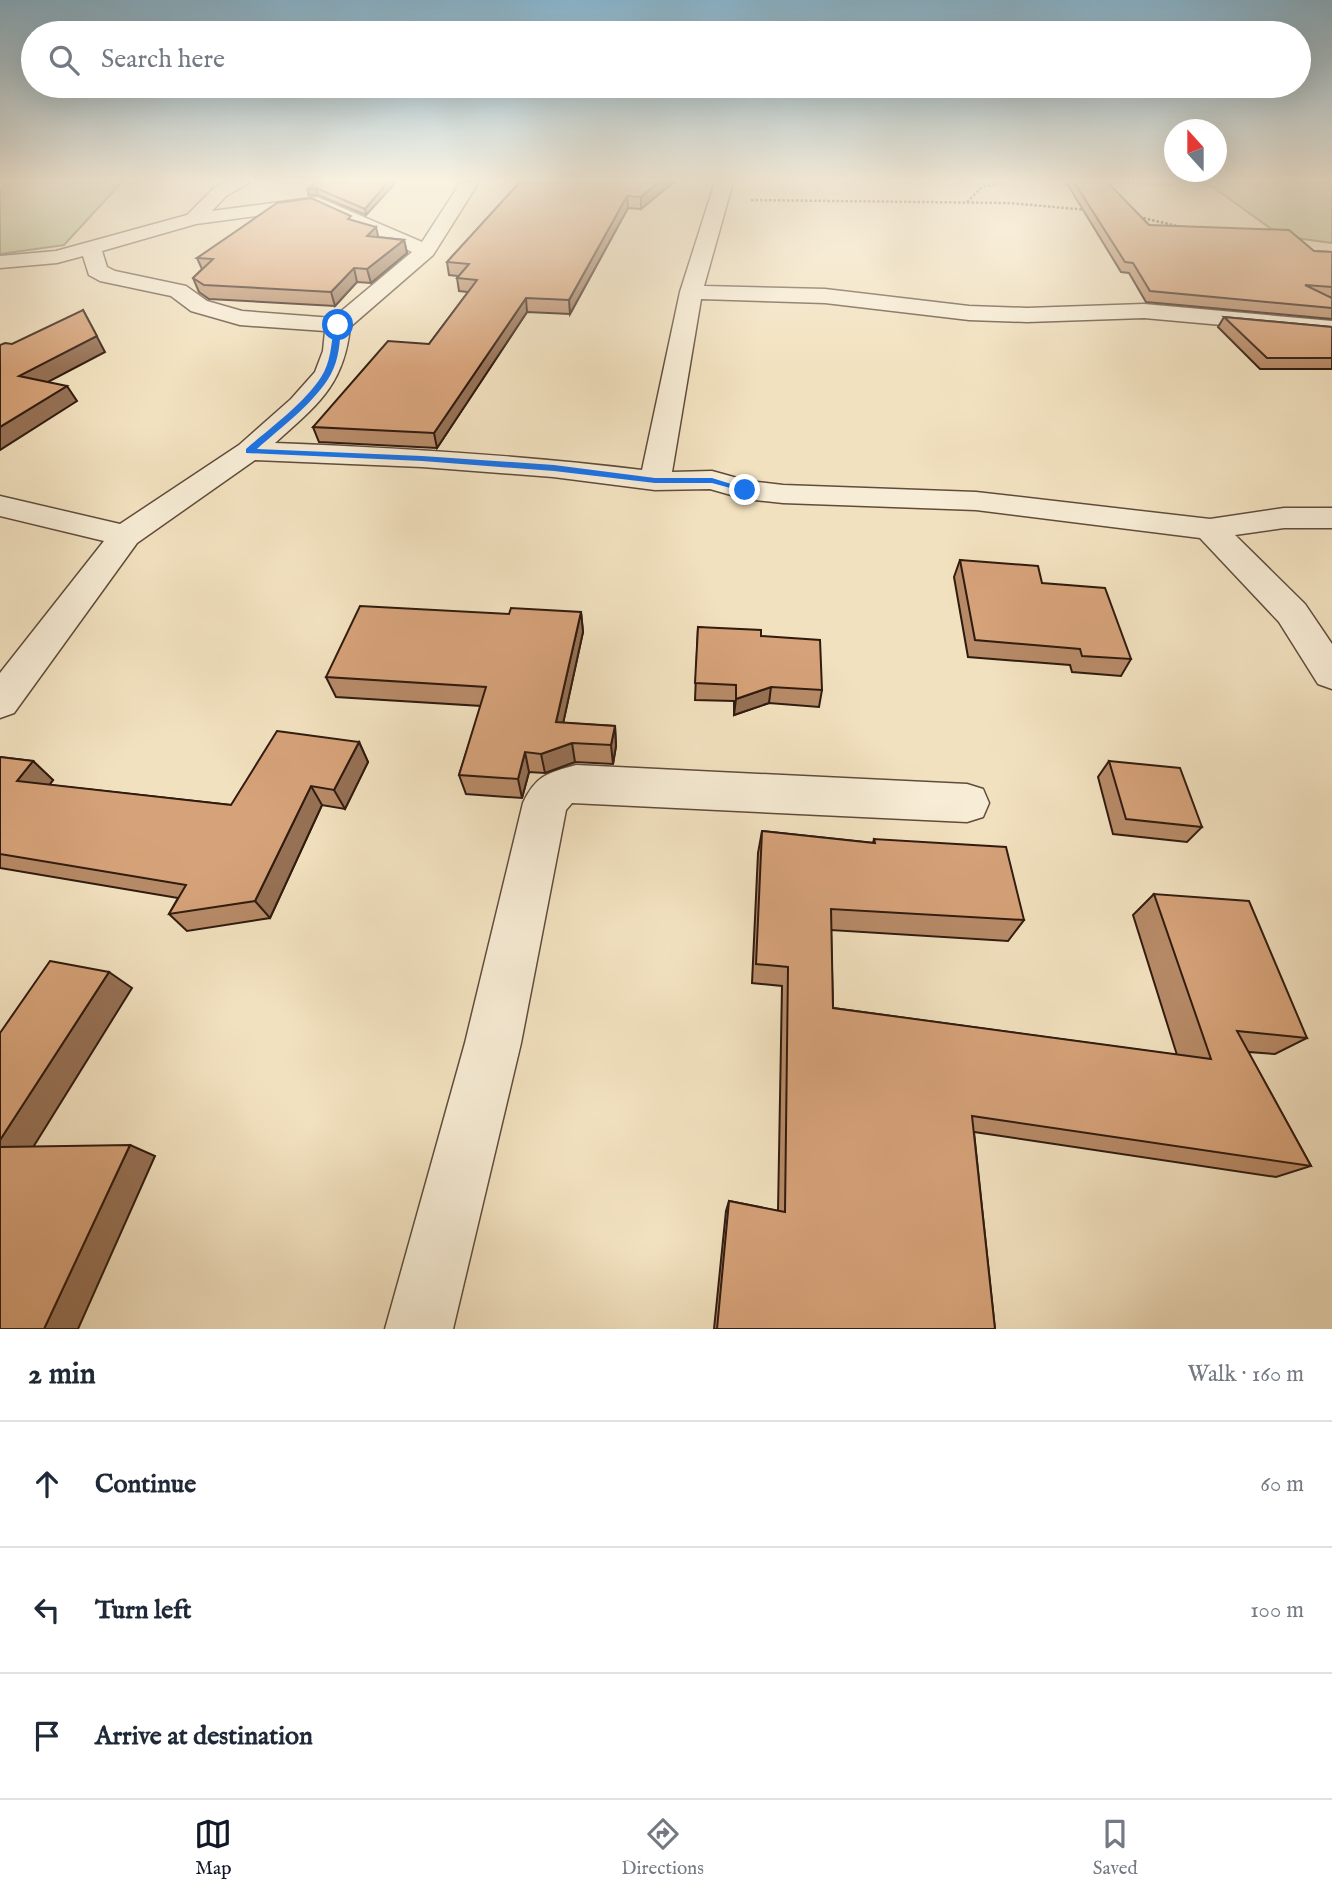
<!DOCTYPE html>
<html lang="en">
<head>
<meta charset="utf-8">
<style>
  :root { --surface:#fff; --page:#f2f2f3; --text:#1f2937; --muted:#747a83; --line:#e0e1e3; --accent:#111827 }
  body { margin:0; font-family:"IM FELL English",serif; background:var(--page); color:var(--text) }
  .compass { position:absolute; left:1164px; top:119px; width:63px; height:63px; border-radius:50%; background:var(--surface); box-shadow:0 7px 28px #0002; rotate:339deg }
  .stop { position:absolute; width:21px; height:21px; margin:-16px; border:5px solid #1a73e8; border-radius:50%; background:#fff }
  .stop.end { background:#1a73e8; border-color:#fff; box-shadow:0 2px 7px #0008 }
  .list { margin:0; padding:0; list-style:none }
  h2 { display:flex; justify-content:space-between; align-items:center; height:91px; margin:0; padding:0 28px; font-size:30px }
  h2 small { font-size:23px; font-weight:400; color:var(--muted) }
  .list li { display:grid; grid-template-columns:46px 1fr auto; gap:21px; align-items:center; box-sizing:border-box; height:126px; padding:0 28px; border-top:2px solid var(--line) }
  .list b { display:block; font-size:26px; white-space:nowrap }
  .list em { font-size:23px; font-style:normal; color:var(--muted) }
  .icon { flex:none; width:38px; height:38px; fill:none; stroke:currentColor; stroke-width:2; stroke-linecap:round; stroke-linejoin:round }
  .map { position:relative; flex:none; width:1332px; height:1329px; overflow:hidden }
  .search { position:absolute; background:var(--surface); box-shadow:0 7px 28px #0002; left:21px; right:21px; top:21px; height:77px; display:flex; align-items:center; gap:18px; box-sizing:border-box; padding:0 24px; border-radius:38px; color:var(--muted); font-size:26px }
  .sheet { height:469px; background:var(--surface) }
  nav { display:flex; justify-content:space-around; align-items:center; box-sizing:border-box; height:98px; border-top:2px solid var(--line); background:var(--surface); font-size:19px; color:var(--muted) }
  nav a { display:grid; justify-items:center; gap:4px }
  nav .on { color:var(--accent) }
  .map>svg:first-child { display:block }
  .green { fill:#b9c393; stroke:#746f52; stroke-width:2 }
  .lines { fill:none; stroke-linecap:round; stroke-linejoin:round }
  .minor-casing { stroke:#604c3c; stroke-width:3 }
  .path { stroke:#301b10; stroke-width:2.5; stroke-dasharray:2.5 2; stroke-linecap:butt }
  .minor { fill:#f7ecd5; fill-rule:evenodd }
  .wall { fill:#b88b68; stroke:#301b10; stroke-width:2 }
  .shaded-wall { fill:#967155; stroke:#301b10; stroke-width:2 }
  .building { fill:#d6a279; stroke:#301b10; stroke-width:2 }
  .route { fill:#1a73e8 }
</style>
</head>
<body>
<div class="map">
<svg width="1332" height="1329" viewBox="0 0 1332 1329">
  <rect width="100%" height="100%" fill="#f2e1bf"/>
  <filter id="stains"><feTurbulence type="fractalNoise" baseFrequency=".00286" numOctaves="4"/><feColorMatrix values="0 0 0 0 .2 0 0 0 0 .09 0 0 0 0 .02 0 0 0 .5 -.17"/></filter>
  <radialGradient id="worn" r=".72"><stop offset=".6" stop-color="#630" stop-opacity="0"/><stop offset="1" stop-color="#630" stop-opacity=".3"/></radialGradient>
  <g class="green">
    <polygon points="9,182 122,182 64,245 0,254 0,190"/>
    <polygon points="1197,182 1332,182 1332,243 1281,236 1213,187"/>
  </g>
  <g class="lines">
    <defs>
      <g id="minor">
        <path d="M227 182H250L226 196 212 211 317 197 422 242 461 182H479L433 255 350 327C344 386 316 406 275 443 398 448 520 455 642 470L680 292 715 182H733L704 286 825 289 969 306 1027 308 1144 304 1332 321V335L1144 318 1027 322 969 320 825 303 701 299 672 472 712 471 748 481 783 485 976 492 1210 519 1284 508H1332V528H1284L1235 535 1305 604 1332 644V689L1318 684 1279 622 1200 538 976 510 783 503 745 499 710 489 655 490 553 477 422 467 255 460 137 543 14 713 0 718V673L104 541 0 516V496L120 524 239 445 291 399 315 372 323 351 325 331 240 325 191 311 171 296 100 281 89 275 83 256 57 263 0 268V256L56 251 187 215 214 188ZM315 208 412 252 333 318 242 311 207 301 186 286 115 271 107 267 102 251 196 224Z"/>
        <path d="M576 765 967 784 983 789 989 803 983 817 967 822 572 803 566 810 521 1043 453 1329H385L465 1043 523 803C536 775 548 773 576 765Z"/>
      </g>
    </defs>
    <use href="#minor" class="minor-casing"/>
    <g class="path">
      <polyline points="1114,182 1173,185"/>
      <polyline points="751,200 1009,203 1088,210"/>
      <polyline points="967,202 982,187 1005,182"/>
      <polyline points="1139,217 1181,227"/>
    </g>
    <use href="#minor" class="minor"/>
  </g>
  <g class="wall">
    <polygon points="396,182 366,215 318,195 309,195 307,189"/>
    <polygon points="520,182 674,182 641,209 628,208 570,314 527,312 437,448 319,442 313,427 429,344 468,292 459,291 457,278 458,276 449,275 447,262"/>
    <polygon points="1066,182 1107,182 1149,225 1314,251 1332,252 1332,297 1329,297 1332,298 1332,319 1146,302 1129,273 1121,272"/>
    <polygon points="352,220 379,237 404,240 407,253 371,283 357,282 335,306 209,299 199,292 193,278 202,269 197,258"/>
    <polygon points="1224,317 1332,327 1332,369 1260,369 1218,327"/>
    <polygon points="960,560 1042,583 1131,659 1121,676 1072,672 1070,665 968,657 954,577"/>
    <polygon points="581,612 583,632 563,723 615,726 616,746 613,764 575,762 545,773 529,772 522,798 466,794 459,775 481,706 336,697 326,677 509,614"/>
    <polygon points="698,627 761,636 822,690 819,707 769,703 734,715 734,701 695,700"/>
    <polygon points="359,742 368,762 345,809 322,805 270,918 187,931 169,914 178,898 0,868 0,757 33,761 53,780 49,785 231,805"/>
    <polygon points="1109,761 1202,827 1187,842 1113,834 1098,777"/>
    <polygon points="762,831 873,843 874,839 1024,920 1008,941 831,930 833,1008 1177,1055 1133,915 1154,894 1307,1038 1275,1054 1248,1052 1311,1166 1276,1177 974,1132 995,1329 714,1329 726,1211 729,1201 778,1211 782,986 752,983 758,853"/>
  </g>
  <g class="shaded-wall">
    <polygon points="388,182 396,182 366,215 365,209"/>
    <polygon points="659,182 674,182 641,209 641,197"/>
    <polygon points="316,188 318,195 309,195 307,189"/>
    <polygon points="627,196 628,208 570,314 569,300"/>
    <polygon points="376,227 379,240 367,236"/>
    <polygon points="404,240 407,253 371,283 367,269"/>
    <polygon points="354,268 357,282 335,306 331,292"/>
    <polygon points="526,298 527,312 437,448 434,433"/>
    <polygon points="83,310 105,352 29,392 19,376"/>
    <polygon points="67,386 77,401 0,450 0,427"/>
    <polygon points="581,612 583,632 559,742 556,722"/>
    <polygon points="771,687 769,703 734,715 736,699"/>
    <polygon points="615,726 616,746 613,764 611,745"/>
    <polygon points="359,742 368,762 345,809 334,790"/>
    <polygon points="572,743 575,762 545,773 541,754"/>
    <polygon points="525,752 529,772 522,798 518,779"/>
    <polygon points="33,761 53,780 38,800 17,781"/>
    <polygon points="311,786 322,805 270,918 255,901"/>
    <polygon points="109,972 132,988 27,1157 0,1148 0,1140"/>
    <polygon points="130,1145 155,1156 78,1329 44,1329"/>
  </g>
  <g class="building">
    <polygon points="317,182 388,182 365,209 316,188 307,189"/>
    <polygon points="520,182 659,182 641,197 627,196 569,300 526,298 434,433 313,427 388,341 429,344 477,280 457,278 469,264 447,262"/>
    <polygon points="1074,182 1107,182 1149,225 1289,230 1314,251 1332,252 1332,287 1305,285 1332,298 1332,308 1150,291 1133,263 1125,262"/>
    <polygon points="311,198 351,216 348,219 376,227 367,236 404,240 367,269 354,268 331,292 204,285 193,278 213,259 197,258 277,203"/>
    <polygon points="83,310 97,336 19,376 67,386 0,427 0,345 5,343 12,344"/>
    <polygon points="1224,317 1332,327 1332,358 1267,358"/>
    <polygon points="960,560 1038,566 1042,583 1105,588 1131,659 1082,656 1080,649 975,640"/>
    <polygon points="360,606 509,614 511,608 581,612 556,722 615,726 611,745 572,743 541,754 525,752 518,779 459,775 486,687 326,677"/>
    <polygon points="698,627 761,630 761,636 820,640 822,690 771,687 736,699 736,685 695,683"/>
    <polygon points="277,731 359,742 334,790 311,786 255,901 169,914 186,885 0,854 0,757 33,761 17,781 231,805"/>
    <polygon points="1109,761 1180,768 1202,827 1126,819"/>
    <polygon points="762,831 875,843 874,839 1006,847 1024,920 831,909 833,1008 1211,1059 1154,894 1249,901 1307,1038 1237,1031 1311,1166 972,1116 995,1329 717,1329 729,1201 785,1212 788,967 756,964"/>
    <polygon points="50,961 109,972 0,1140 0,1033"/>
    <polygon points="130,1145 44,1329 0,1329 0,1147"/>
  </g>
  <linearGradient id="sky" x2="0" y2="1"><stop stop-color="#89b8d2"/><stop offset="0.49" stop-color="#f9f2e2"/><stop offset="1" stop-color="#f9f2e2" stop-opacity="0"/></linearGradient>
  <rect width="1332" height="368" fill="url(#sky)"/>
  <path class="route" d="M335 324 341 325C340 342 339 359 331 374 315 403 281 427 257 449L422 456 554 465 655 478H712L750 490 745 492 712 483H655L554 471 422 461 246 453V449C270 428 309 400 324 372 332 356 331 340 335 324Z"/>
  <rect width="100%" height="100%" filter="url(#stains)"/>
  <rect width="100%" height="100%" fill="url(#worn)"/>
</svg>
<svg class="compass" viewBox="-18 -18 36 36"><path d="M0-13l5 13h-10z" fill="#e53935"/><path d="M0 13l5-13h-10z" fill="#747a83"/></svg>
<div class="stop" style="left:338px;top:325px"></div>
<div class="stop end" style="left:745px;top:490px"></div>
<div class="search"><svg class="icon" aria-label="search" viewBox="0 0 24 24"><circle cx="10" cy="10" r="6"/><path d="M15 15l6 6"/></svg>Search here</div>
</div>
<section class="sheet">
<h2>2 min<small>Walk · 160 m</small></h2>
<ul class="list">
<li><svg class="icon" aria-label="ahead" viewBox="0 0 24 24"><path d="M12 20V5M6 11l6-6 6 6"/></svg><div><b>Continue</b></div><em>60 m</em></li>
<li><svg class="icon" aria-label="left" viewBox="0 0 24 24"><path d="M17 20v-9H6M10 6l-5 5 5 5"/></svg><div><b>Turn left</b></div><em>100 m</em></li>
<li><svg class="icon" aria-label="arrive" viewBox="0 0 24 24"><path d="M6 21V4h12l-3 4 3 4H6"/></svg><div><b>Arrive at destination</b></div></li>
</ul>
</section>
<nav>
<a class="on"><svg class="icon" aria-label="map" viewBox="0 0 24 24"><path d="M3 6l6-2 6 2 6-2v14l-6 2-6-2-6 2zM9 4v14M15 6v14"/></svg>Map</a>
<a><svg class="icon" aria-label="directions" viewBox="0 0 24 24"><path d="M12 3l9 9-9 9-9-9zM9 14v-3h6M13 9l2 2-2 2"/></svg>Directions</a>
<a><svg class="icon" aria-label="saved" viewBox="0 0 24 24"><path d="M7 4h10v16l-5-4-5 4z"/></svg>Saved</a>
</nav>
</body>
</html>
